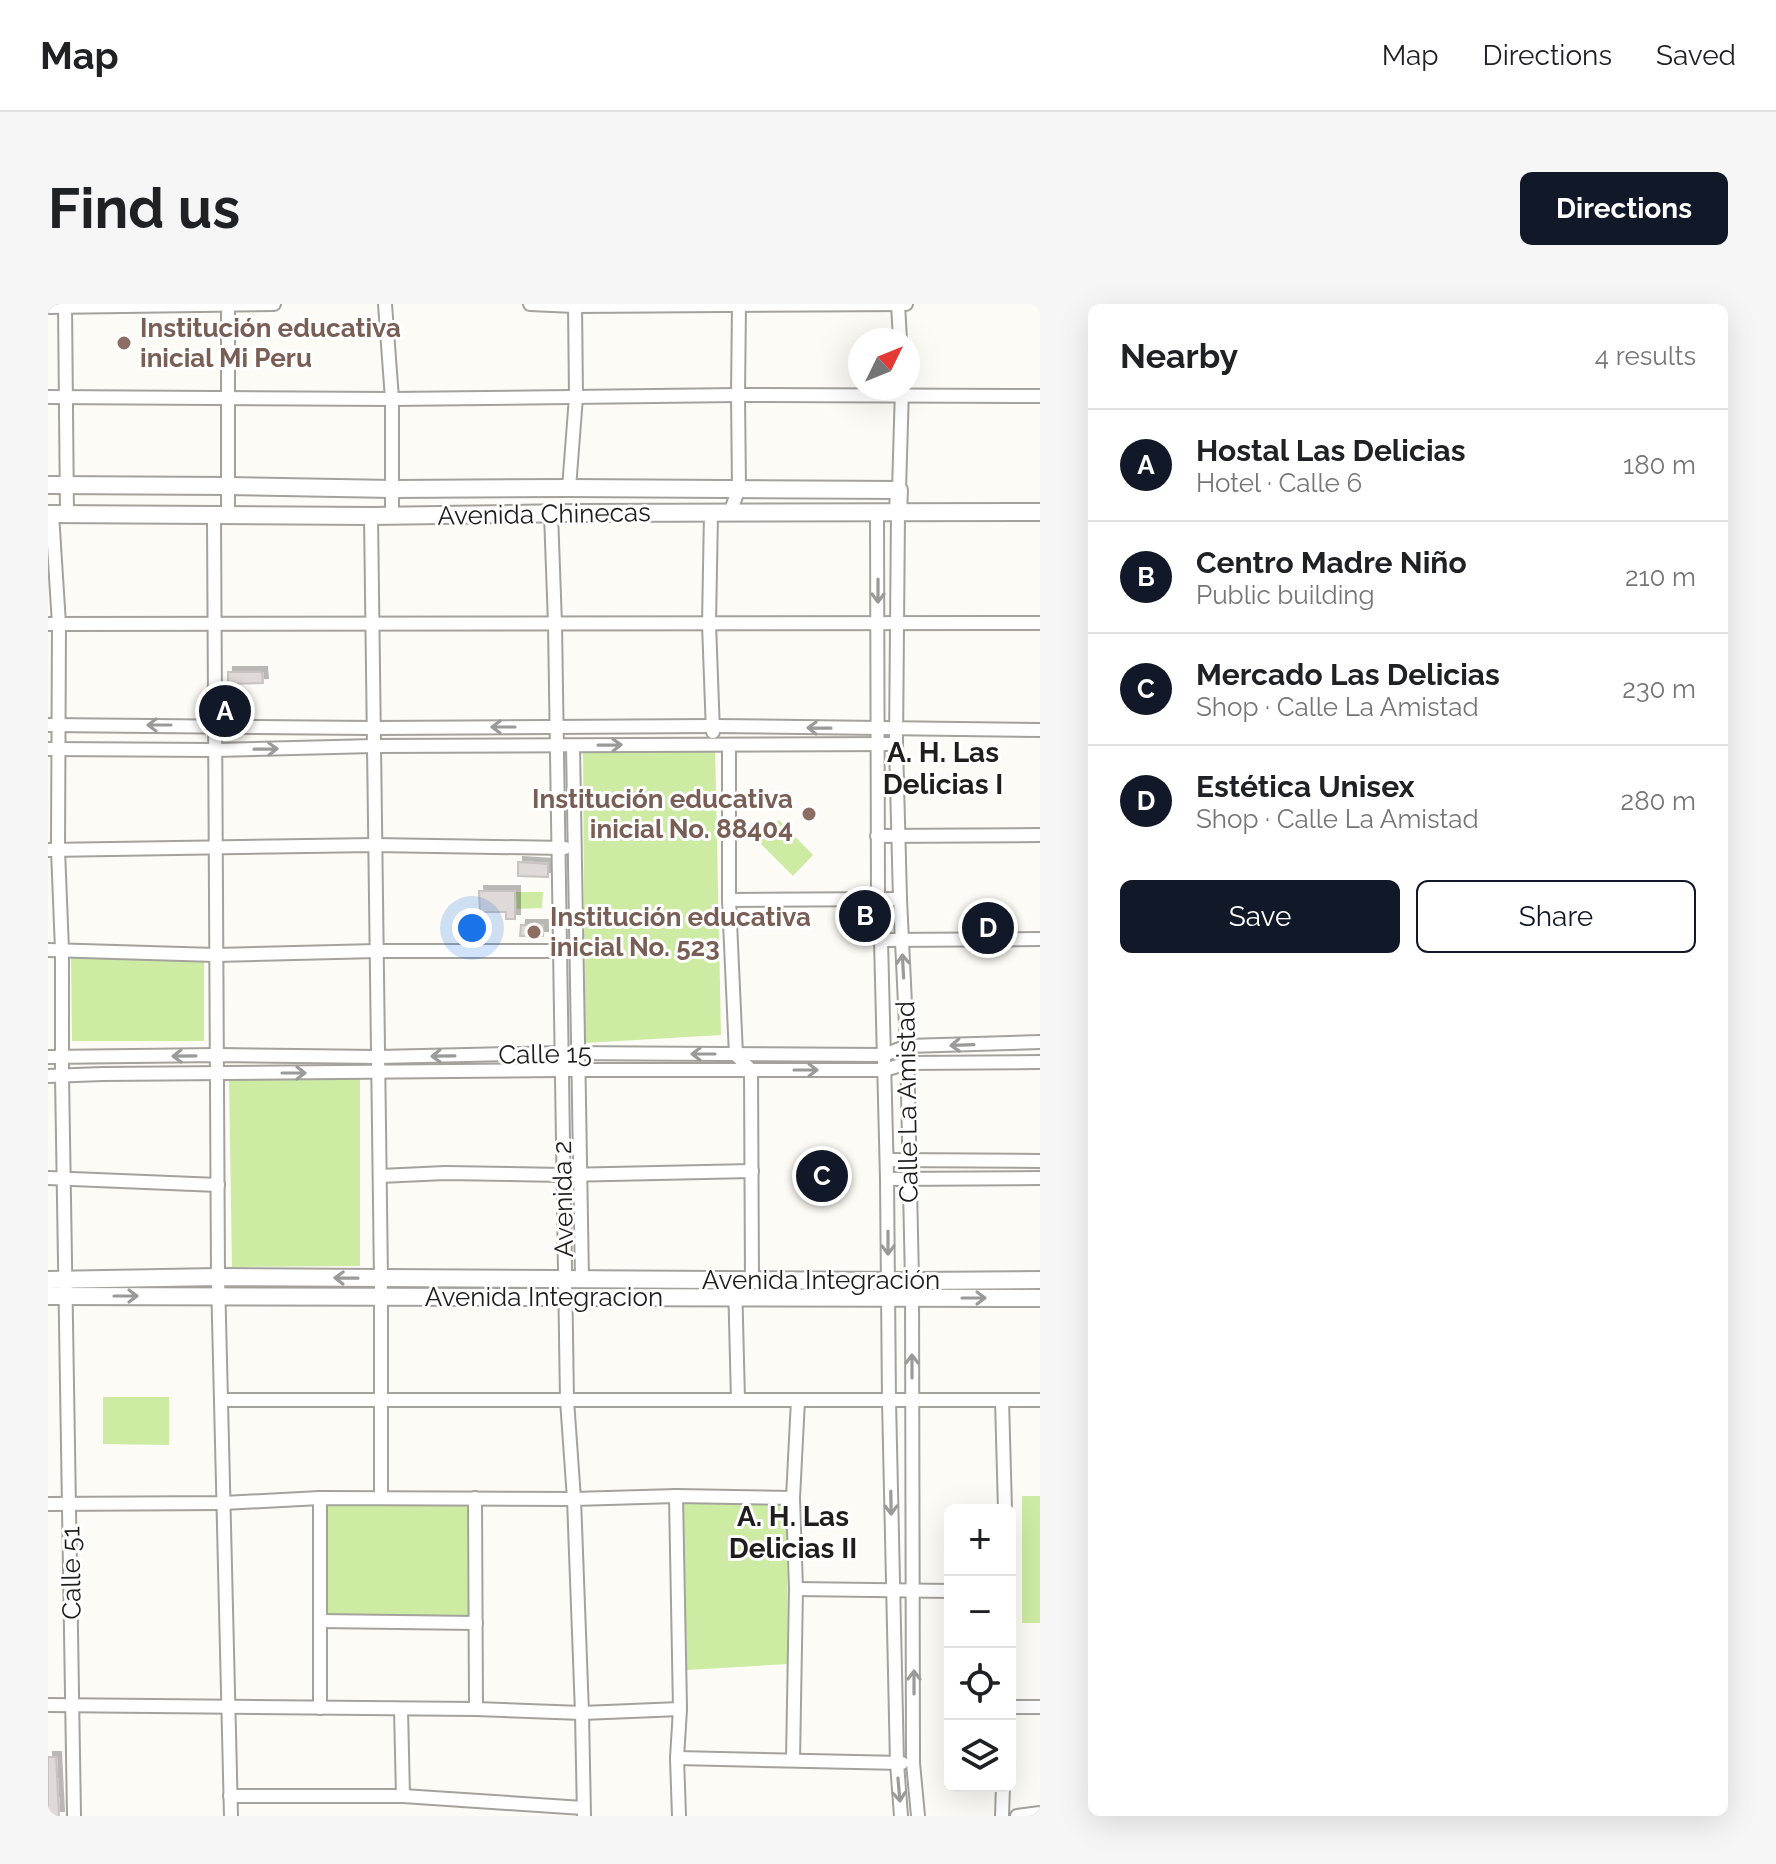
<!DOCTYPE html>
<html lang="en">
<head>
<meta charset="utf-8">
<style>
  :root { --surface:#fff; --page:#f6f6f6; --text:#202124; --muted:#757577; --line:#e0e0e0; --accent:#111827 }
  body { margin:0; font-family:Raleway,sans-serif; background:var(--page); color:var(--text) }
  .controls { position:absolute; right:24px; bottom:24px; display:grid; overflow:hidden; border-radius:12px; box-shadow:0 8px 32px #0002 }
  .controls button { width:72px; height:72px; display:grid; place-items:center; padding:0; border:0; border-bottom:2px solid var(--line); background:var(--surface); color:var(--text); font:40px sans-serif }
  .compass { position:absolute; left:800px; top:24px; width:72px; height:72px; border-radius:50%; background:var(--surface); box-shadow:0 8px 32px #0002; rotate:47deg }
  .you { position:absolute; left:424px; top:624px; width:28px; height:28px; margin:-20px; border:6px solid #fff; border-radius:50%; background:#1a73e8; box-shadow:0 0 0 12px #1a73e833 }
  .badge { display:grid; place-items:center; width:52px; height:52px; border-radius:50%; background:var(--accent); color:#fff; font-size:26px; font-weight:700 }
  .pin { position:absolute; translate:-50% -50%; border:4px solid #fff; box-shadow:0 2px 8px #0006 }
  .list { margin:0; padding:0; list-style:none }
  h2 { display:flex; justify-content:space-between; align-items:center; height:104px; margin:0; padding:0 32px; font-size:34px }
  h2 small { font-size:26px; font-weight:400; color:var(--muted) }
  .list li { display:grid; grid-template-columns:52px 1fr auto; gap:24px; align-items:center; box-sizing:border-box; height:112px; padding:0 32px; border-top:2px solid var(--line) }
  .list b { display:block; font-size:30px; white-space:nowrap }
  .list p { margin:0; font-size:26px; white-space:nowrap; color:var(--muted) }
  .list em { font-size:26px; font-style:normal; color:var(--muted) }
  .actions { display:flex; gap:16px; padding:24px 32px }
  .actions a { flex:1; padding:18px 0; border:2px solid var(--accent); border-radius:12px; text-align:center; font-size:28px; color:var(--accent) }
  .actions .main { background:var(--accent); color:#fff }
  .icon { flex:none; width:44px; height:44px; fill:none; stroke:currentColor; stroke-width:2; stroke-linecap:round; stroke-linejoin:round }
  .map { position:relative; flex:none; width:992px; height:1512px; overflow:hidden; border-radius:12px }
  header { display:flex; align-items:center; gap:48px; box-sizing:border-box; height:112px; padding:0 40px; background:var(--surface); border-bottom:2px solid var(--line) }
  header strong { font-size:38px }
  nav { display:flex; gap:44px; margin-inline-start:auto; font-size:28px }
  .intro { display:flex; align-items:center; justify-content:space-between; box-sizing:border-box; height:192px; padding:0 48px }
  h1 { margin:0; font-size:56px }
  .button { padding:20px 36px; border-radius:12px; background:var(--accent); color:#fff; font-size:28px; font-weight:700 }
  main { display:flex; gap:48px; padding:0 48px }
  aside { flex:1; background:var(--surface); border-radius:12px; box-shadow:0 8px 32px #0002 }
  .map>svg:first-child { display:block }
  .green { fill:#cdeba3 }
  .building { fill:#dfd9d7; stroke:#c8c2c0; stroke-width:2; filter:url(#shadow) }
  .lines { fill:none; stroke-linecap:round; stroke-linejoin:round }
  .minor-casing { stroke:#a4a29d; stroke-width:16 }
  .major-casing { stroke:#a4a29d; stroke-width:20 }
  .minor { stroke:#fff; stroke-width:12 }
  .major { stroke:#fff; stroke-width:16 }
  .oneway { stroke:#9a9a99 }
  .education-dot { fill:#8d6e63; stroke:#fff; stroke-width:3 }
  .labels { text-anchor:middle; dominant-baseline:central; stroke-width:6; stroke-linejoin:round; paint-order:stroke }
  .education-label { font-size:26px; font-weight:bold; fill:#785e54; stroke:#fff; text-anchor:start }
  .street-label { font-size:26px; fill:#1f1e1d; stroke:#fff }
  .neighbourhood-label { font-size:28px; font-weight:bold; fill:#1f1e1d; stroke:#fff }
</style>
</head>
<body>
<header>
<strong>Map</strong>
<nav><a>Map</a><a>Directions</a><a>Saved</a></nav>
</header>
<div class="intro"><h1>Find us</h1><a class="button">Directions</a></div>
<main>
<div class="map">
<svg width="992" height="1512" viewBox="0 0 992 1512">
  <defs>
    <filter id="shadow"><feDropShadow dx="5" dy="-5" stdDeviation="0" flood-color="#0004"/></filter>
  </defs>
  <rect width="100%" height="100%" fill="#fcfbf5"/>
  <g class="green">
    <polygon points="667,441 673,731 537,739 535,444"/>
    <polygon points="731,516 765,551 745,572 711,538"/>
    <polygon points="468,588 495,588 494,604 469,605"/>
    <polygon points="23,652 156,656 156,737 24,737"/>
    <polygon points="181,772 312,773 312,962 184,963"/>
    <polygon points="55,1093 121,1093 121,1141 55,1140"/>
    <rect x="974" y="1192" width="18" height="127"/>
    <polygon points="277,1198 423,1198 421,1311 277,1312"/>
    <polygon points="635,1198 739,1199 740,1360 639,1366"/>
  </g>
  <g class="building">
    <polygon points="180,368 214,368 215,379 180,380"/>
    <polygon points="470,558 500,560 500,573 470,572"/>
    <polygon points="431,587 467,587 467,615 458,615 458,608 432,608"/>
    <polygon points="473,621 495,621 495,632 472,632"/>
    <polygon points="0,1453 8,1453 11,1512 0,1512"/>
  </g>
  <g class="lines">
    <defs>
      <g id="minor">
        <polyline points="17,0 19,210"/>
        <polyline points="337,0 344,95 344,212"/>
        <polyline points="482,0 527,2 858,0"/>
        <polyline points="850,0 852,36"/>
        <polyline points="0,3 226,0"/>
        <polyline points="0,93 344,95 690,91 992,92"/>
        <polyline points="521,184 528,93 527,0"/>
        <polyline points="851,186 854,85"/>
        <polyline points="663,209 661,320 665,428"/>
        <polyline points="682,209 691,184 690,91 691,0"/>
        <polyline points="829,209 830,594 833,636 839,875 841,1096 849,1459 853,1512"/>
        <polyline points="850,209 848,440 852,595 859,742 864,977 865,1459 870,1512"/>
        <polyline points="4,210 11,320 10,546 14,646 14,772 26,1512"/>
        <polyline points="503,210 507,320 519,1096 526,1195 534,1409 536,1512"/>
        <polyline points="180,211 180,0"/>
        <polyline points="166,212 170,973 183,1512"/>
        <polyline points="323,212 333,975 333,1194"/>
        <polyline points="0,320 992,319"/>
        <polyline points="0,421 326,424 665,422 992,426"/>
        <polyline points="681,441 681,596 688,751 703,766 704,976"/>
        <polyline points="525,442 534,975"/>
        <polyline points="0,445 167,446 326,442 848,440"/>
        <polyline points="829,532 992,531"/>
        <polyline points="0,546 327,541 517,544"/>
        <polyline points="681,596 852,595"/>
        <polyline points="833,636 992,635"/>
        <polyline points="0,646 168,651 329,647 517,647"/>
        <polyline points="0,753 169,751 330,753 513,749 836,751 859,742 992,738"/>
        <polyline points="0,772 55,770 513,766 836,766 860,759 992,758"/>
        <polyline points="839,856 992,857"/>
        <polyline points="332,872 397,869 515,871 704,867"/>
        <polyline points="0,874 170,881"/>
        <polyline points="839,875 992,874"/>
        <polyline points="687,976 690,1096"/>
        <polyline points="173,1096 992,1096"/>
        <polyline points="954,1096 957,1206"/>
        <polyline points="628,1192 632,1405 629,1454 631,1512"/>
        <polyline points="272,1194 272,1404"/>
        <polyline points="427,1194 428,1405"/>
        <polyline points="0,1200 175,1199 272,1194 526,1195 628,1192 745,1194"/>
        <polyline points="748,1285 902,1287"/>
        <polyline points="272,1317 428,1319"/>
        <polyline points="0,1401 428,1405 534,1409 632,1405"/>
        <polyline points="962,1403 992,1403"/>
        <polyline points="353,1405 355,1492"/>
        <polyline points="629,1454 854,1459"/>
        <polyline points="745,1456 748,1285 745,1194 750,1096"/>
        <polyline points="182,1492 355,1492 535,1504"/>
        <polyline points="954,1512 955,1482"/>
        <polyline points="969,1512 992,1509"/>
      </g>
      <g id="major">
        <polyline points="0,181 180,182 345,185 521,184 851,186 850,209"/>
        <polyline points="0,210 323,212 525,209 992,208"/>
        <polyline points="0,976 170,973 864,977 992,976"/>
        <polyline points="0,992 992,994"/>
      </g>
    </defs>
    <use href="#minor" class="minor-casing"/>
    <use href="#major" class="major-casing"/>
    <use href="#minor" class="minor"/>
    <use href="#major" class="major"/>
  </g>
  <defs><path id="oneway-shaft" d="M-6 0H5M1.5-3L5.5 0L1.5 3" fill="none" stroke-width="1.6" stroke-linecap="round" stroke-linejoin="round" transform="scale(2)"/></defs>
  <g class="oneway">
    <use href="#oneway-shaft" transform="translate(830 287) rotate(90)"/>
    <use href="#oneway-shaft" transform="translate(111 421) rotate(-180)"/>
    <use href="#oneway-shaft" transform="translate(455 423) rotate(180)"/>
    <use href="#oneway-shaft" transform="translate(771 424) rotate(-179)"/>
    <use href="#oneway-shaft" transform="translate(562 441) rotate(-1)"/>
    <use href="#oneway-shaft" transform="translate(218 445) rotate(-1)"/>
    <use href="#oneway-shaft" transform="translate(855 662) rotate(-93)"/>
    <use href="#oneway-shaft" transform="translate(914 741) rotate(178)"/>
    <use href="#oneway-shaft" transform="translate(655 750) rotate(-180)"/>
    <use href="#oneway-shaft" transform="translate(136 752) rotate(179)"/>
    <use href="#oneway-shaft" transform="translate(395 752) rotate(179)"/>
    <use href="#oneway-shaft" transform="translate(758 766)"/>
    <use href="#oneway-shaft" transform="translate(246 769)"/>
    <use href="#oneway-shaft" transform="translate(840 939) rotate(90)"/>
    <use href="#oneway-shaft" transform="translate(298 974) rotate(-179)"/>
    <use href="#oneway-shaft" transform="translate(78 992)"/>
    <use href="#oneway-shaft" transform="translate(926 994)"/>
    <use href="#oneway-shaft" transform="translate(864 1062) rotate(-90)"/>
    <use href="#oneway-shaft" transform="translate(843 1199) rotate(89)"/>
    <use href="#oneway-shaft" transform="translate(866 1378) rotate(-90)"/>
    <use href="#oneway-shaft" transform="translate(851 1486) rotate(85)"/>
  </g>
  <g class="education-dot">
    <circle cx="76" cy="39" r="8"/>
    <circle cx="761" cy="510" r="8"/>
    <circle cx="486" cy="628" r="8"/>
  </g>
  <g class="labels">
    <g class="education-label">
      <text x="92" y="24">Institución educativa<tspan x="92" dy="30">inicial Mi Peru</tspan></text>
      <text x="745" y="495" text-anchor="end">Institución educativa<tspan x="745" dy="30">inicial No. 88404</tspan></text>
      <text x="502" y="613">Institución educativa<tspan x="502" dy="30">inicial No. 523</tspan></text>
    </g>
    <g class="street-label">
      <text transform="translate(496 210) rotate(-1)">Avenida Chinecas</text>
      <text transform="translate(497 750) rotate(-1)">Calle 15</text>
      <text transform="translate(859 798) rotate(-91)">Calle La Amistad</text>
      <text transform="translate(515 895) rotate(-91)">Avenida 2</text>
      <text x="773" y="976">Avenida Integración</text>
      <text x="496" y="993">Avenida Integracion</text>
      <text transform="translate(23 1269) rotate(-91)">Calle 51</text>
    </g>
    <g class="neighbourhood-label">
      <text x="895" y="448">A. H. Las<tspan x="895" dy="32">Delicias I</tspan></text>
      <text x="745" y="1212">A. H. Las<tspan x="745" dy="32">Delicias II</tspan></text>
    </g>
  </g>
</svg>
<div class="controls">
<button>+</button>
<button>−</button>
<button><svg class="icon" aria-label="locate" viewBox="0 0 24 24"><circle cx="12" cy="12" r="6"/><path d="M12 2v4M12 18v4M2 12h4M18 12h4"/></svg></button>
<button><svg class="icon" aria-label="layers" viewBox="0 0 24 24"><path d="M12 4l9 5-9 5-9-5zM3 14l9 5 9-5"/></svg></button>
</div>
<svg class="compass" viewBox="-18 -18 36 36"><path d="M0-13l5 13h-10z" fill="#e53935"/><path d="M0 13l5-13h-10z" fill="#757577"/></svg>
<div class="you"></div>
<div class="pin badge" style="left:177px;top:407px">A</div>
<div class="pin badge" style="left:817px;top:612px">B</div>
<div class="pin badge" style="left:774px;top:872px">C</div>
<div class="pin badge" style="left:940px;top:624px">D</div>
</div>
<aside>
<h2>Nearby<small>4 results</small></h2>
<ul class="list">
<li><span class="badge">A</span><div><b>Hostal Las Delicias</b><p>Hotel · Calle 6</p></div><em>180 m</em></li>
<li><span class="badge">B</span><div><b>Centro Madre Niño</b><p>Public building</p></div><em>210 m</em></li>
<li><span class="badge">C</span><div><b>Mercado Las Delicias</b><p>Shop · Calle La Amistad</p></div><em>230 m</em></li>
<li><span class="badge">D</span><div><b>Estética Unisex</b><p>Shop · Calle La Amistad</p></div><em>280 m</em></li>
</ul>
<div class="actions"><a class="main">Save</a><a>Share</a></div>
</aside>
</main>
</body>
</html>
